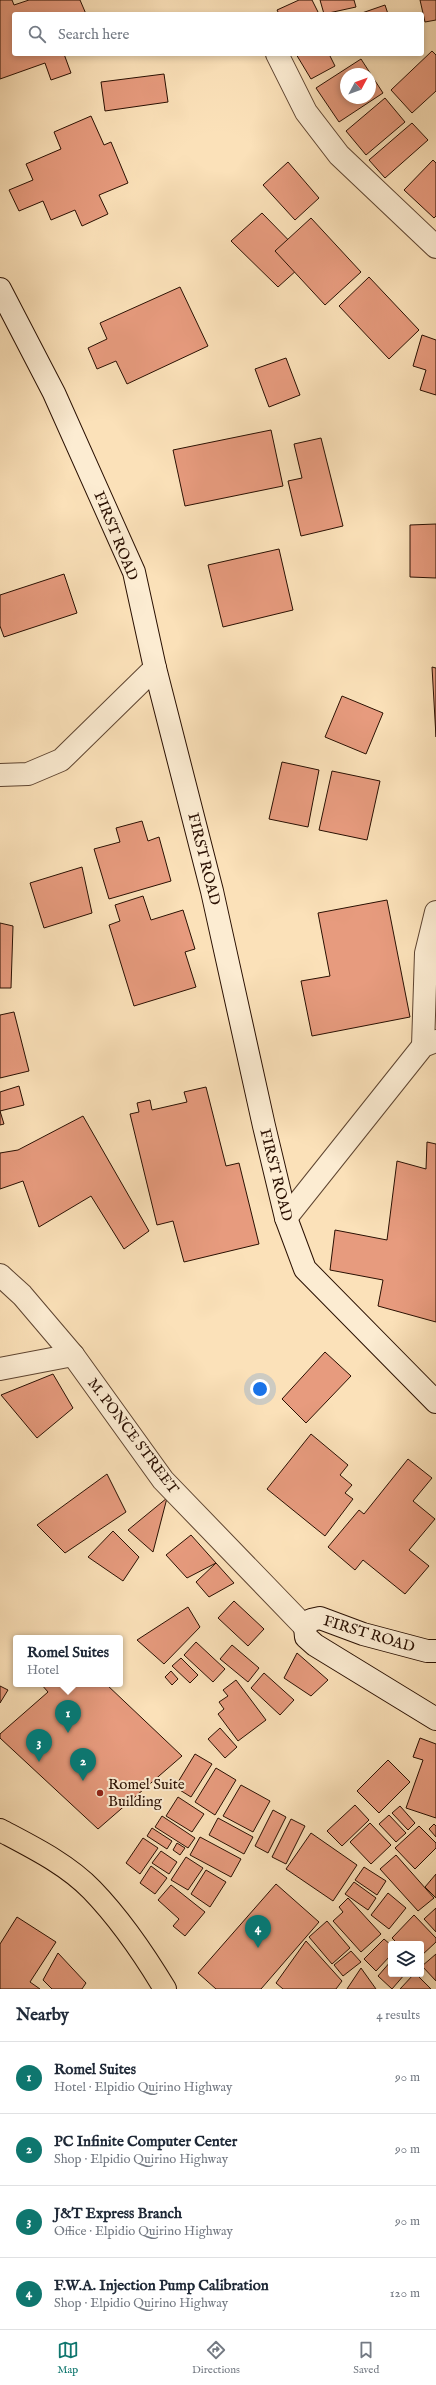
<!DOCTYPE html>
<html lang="en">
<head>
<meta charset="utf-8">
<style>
  :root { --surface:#fff; --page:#f6f6f7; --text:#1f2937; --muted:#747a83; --line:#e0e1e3; --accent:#0f766e }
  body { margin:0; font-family:"IM FELL English",serif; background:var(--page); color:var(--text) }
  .controls { position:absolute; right:12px; bottom:12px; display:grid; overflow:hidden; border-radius:4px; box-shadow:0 2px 6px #0003 }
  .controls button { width:36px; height:36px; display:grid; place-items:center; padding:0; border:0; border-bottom:1px solid var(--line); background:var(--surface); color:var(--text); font:20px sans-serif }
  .compass { position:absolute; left:340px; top:68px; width:36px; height:36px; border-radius:50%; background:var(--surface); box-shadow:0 2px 6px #0003; rotate:49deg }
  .you { position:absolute; left:260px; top:1389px; width:14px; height:14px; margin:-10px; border:3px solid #fff; border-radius:50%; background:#1a73e8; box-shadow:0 0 0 6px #1a73e833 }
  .badge { display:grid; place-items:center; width:26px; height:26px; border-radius:50%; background:var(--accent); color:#fff; font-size:13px; font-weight:700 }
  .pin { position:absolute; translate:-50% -33px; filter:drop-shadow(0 1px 2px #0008) }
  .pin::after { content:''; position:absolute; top:21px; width:14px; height:12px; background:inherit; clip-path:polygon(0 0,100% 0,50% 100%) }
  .popup { position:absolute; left:13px; top:1635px; width:110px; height:52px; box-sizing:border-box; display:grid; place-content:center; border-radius:4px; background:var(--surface); filter:drop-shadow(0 1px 3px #0005); font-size:13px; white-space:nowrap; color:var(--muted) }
  .popup b { font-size:15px; color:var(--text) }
  .popup::after { content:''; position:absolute; left:50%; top:100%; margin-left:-8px; border:8px solid transparent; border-top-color:var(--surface) }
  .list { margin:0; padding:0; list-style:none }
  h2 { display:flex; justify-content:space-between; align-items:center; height:52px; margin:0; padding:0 16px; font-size:17px }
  h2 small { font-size:13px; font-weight:400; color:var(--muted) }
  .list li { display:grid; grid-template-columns:26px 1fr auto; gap:12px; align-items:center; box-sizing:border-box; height:72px; padding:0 16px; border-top:1px solid var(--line) }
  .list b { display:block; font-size:15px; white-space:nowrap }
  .list p { margin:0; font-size:13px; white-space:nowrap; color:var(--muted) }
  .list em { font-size:13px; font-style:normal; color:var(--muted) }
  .icon { flex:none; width:22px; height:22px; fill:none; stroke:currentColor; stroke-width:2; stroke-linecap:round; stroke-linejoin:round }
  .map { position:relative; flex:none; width:436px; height:1989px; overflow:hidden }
  .search { position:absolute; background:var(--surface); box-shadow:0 2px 6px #0003; left:12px; right:12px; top:12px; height:44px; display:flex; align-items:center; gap:10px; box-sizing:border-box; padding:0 14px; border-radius:4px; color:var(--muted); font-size:15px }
  .sheet { height:340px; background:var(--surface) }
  nav { display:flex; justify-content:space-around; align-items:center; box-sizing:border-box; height:56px; border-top:1px solid var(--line); background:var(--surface); font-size:11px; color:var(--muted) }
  nav a { display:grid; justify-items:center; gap:2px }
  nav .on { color:var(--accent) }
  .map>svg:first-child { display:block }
  .building { fill:#e79b7e; stroke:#2a1002; fill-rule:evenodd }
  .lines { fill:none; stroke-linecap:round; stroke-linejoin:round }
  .street-casing { stroke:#5e4430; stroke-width:24 }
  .secondary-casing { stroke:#2a1002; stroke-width:24 }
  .highway-casing { stroke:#2a1002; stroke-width:24 }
  .street { stroke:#fcecd2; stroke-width:22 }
  .secondary { stroke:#fcecd2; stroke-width:22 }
  .highway { stroke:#fbe1b9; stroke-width:22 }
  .poi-dot { fill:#8f2418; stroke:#fcecd2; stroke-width:1.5 }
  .labels { text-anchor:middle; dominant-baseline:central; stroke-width:4; stroke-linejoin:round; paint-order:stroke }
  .street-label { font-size:15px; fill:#2a1002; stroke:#fcecd2 }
  .poi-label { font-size:15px; fill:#2a1002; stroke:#fcecd2; text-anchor:start }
</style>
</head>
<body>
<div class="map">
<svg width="436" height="1989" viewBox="0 0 436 1989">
  <rect width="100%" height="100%" fill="#fbe1b9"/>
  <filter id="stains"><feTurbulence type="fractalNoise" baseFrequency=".005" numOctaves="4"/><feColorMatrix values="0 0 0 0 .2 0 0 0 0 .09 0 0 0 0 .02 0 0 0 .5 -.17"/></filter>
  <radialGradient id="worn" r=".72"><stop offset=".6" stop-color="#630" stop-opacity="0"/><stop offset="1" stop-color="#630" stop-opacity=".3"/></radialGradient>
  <g class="building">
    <polygon points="0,0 12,0 14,5 29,0 80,0 86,14 14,14 14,54 64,54 71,73 51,80 45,63 0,79"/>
    <polygon points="299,0 312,0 319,14 279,14 277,10"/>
    <polygon points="320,0 354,0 356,7 324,14"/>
    <polygon points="420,0 436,0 436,20 425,22"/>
    <polygon points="385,5 388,14 359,14"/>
    <polygon points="432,51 436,55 436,91 412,113 391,90"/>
    <polygon points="296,54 329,54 335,66 311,79"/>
    <path d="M361 59 383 93 339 122 316 88ZM346 74H370V98H346Z"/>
    <polygon points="164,74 168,102 105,111 101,82"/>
    <polygon points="385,98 405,122 366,155 346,131"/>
    <polygon points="91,116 104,145 111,142 128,183 99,195 108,214 82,226 75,210 51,220 43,201 19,211 9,190 33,180 26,164 61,149 54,132"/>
    <polygon points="412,123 428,140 385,178 369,160"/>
    <polygon points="433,160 436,163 436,216 434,218 404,190"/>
    <polygon points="288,162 319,198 295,220 263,185"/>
    <polygon points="262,213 308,260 278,287 231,241"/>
    <polygon points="311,218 361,272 325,305 275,251"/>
    <polygon points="369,277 419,330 389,359 339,306"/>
    <polygon points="180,287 208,346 127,384 116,361 97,369 88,348 107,339 100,323"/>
    <polygon points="422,335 436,340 436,395 420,390 426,370 413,366"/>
    <polygon points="286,358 300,395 269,407 255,369"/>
    <polygon points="271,430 283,486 185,506 173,450"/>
    <polygon points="321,438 343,526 301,536 288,481 302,478 294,444"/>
    <polygon points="436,524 436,578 410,577 410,525"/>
    <polygon points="279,549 293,610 223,627 208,565"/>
    <polygon points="64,574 77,613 4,637 0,626 0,595"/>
    <polygon points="432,667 436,668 436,737"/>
    <polygon points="342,696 383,713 366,754 325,737"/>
    <polygon points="282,762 319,770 308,827 269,819"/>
    <polygon points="332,771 380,781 367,840 319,830"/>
    <polygon points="142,821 148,841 159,837 171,881 109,899 94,849 120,842 116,828"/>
    <polygon points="82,867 92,913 44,928 30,883"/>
    <polygon points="143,896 151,920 183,910 195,949 185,952 196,987 134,1006 109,925 120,921 115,905"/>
    <polygon points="387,900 410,1017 312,1036 301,981 330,976 318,913"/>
    <polygon points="0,923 13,926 11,988 0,988"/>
    <polygon points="14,1012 29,1071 0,1078 0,1015"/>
    <polygon points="19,1086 24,1105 0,1111 4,1124 0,1125 0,1092"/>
    <polygon points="206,1087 226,1166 239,1163 259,1244 184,1262 173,1221 157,1225 130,1114 139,1112 137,1103 150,1100 152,1110 187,1102 184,1092"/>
    <polygon points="83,1116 149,1231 124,1249 91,1196 39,1227 23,1181 0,1189 0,1153 18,1150"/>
    <polygon points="427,1142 436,1144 436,1322 378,1306 383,1280 330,1270 335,1230 387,1240 397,1161 426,1169"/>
    <polygon points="325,1352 351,1376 306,1423 282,1399"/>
    <polygon points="53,1374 73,1408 37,1438 1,1395"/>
    <polygon points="311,1434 348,1465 340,1475 352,1485 345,1493 353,1499 325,1536 267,1489"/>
    <polygon points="408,1459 432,1478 413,1501 435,1519 409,1550 429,1566 405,1594 363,1560 355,1570 328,1547 359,1510 364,1514"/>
    <polygon points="107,1474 126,1512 65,1553 37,1525"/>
    <polygon points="167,1498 153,1552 128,1530"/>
    <polygon points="113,1531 139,1557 123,1581 88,1557"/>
    <polygon points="191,1535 216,1563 187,1578 166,1555"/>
    <polygon points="216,1563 234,1583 209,1597 196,1582"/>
    <polygon points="234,1601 264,1629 248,1646 218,1618"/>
    <polygon points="188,1607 200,1627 164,1664 137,1640"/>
    <polygon points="196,1642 225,1669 213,1682 184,1655"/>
    <polygon points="232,1645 259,1668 248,1682 220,1659"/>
    <polygon points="297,1653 328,1680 311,1696 284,1678"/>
    <polygon points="181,1658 198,1675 190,1683 172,1666"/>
    <polygon points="171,1671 178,1679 172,1685 165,1677"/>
    <polygon points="264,1673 294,1700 280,1715 251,1688"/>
    <polygon points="236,1680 266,1720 238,1741 218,1714 224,1709 219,1702 228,1696 223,1690"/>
    <polygon points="41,1684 106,1684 182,1756 98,1829 0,1738 0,1734 48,1692"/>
    <polygon points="0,1686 8,1690 0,1703"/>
    <polygon points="220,1728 237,1747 225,1758 208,1739"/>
    <polygon points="420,1738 436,1744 436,1818 406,1808 423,1760 413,1757"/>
    <polygon points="195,1754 212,1764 191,1797 175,1787"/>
    <polygon points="388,1760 410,1782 379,1813 357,1791"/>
    <polygon points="216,1768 236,1780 215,1815 195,1802"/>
    <polygon points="241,1785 270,1801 253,1832 223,1816"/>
    <polygon points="178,1797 204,1814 192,1832 166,1816"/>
    <polygon points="355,1805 369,1820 342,1846 327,1831"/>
    <polygon points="400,1806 415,1823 408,1830 392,1813"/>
    <polygon points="273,1810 286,1817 268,1853 255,1846"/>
    <polygon points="389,1815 406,1833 396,1842 379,1824"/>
    <polygon points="162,1816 195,1838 188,1848 155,1827"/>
    <polygon points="218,1818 253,1837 244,1854 209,1835"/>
    <polygon points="291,1819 305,1826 286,1864 272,1857"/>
    <polygon points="370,1823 391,1845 371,1864 350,1842"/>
    <polygon points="434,1824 436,1826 436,1837 429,1829"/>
    <polygon points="419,1826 436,1843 436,1848 415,1869 395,1848"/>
    <polygon points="152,1828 172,1841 167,1849 147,1836"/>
    <polygon points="311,1833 357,1865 333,1901 286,1869"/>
    <polygon points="200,1837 241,1859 231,1877 190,1855"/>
    <polygon points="143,1838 158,1848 140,1874 126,1863"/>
    <polygon points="177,1843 185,1848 180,1855 173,1850"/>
    <polygon points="161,1851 177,1862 169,1874 152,1863"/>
    <polygon points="396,1855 434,1898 418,1911 380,1869"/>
    <polygon points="186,1857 203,1868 188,1890 171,1880"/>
    <polygon points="151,1866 167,1878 155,1894 140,1883"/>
    <polygon points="364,1867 386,1881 377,1895 355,1880"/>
    <polygon points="206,1870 226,1882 210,1907 191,1894"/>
    <polygon points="436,1874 436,1898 425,1887"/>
    <polygon points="354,1882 376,1898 368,1910 345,1894"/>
    <polygon points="276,1884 319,1922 261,1989 216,1989 198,1973"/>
    <polygon points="171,1885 205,1912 185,1936 173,1926 179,1919 158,1900"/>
    <polygon points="388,1893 406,1908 389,1929 371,1915"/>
    <polygon points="348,1898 381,1934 361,1952 333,1921 343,1912 339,1907"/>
    <polygon points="436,1908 436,1932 424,1919"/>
    <polygon points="414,1915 436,1938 436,1942 421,1956 421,1944 398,1944 392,1938"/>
    <polygon points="17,1917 56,1942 30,1982 40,1989 0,1989 0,1944"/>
    <polygon points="327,1921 350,1948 332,1964 309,1937"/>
    <polygon points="384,1939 391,1945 391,1955 376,1971 364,1959"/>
    <polygon points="306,1941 342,1981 336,1989 283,1989 276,1983"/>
    <polygon points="351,1951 361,1962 343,1976 334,1965"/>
    <polygon points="58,1953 86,1983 82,1989 52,1989 43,1980"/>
    <polygon points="436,1954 436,1981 422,1966"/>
    <polygon points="391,1961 391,1974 405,1974 392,1989 378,1976"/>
    <polygon points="361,1968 376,1989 347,1989"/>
    <polygon points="414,1974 416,1974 431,1989 400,1989"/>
  </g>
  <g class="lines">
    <defs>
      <g id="street">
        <polyline points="277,54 306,112 339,155 436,247"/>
        <polyline points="0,775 28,774 61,760 155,668"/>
        <polyline points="423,1046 426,953 436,912"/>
        <polyline points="286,1218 423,1046 436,1041"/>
        <polyline points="0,1275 22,1295 73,1355 163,1480 305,1627"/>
        <polyline points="0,1369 73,1355"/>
      </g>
      <g id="secondary">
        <polyline points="0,289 54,393 134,572 155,668 212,891 264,1126 286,1218 305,1269 436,1402"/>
        <polyline points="436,1651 427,1651 363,1634 320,1618 311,1620 305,1627 306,1637 315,1645 436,1719"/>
      </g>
      <path id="highway" d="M0 1830C32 1847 67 1864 92 1890 121 1920 144 1954 165 1989"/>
    </defs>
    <use href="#street" class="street-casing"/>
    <use href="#secondary" class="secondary-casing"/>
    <use href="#highway" class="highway-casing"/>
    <use href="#street" class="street"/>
    <use href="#secondary" class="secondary"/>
    <use href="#highway" class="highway"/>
  </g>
  <circle class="poi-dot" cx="100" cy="1793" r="4"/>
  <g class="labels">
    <g class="street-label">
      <text transform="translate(116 536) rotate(68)">FIRST ROAD</text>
      <text transform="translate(204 859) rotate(76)">FIRST ROAD</text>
      <text transform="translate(276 1175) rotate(76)">FIRST ROAD</text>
      <text transform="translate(133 1436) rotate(53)">M. PONCE STREET</text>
      <text transform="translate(369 1634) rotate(17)">FIRST ROAD</text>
    </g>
    <g class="poi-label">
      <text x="108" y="1784">Romel Suite<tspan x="108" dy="17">Building</tspan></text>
    </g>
  </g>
  <rect width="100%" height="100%" filter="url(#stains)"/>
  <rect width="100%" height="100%" fill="url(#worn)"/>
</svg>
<div class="controls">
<button><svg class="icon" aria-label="layers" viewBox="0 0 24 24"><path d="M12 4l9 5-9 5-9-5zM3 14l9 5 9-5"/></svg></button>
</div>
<svg class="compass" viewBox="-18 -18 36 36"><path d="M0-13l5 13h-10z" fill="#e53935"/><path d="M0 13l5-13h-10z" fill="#747a83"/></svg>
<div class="you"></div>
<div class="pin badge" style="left:68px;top:1733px">1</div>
<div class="popup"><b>Romel Suites</b>Hotel</div>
<div class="pin badge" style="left:83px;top:1781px">2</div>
<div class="pin badge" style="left:39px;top:1762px">3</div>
<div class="pin badge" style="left:258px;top:1948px">4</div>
<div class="search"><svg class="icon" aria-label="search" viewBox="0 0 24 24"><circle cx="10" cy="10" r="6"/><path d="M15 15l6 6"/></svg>Search here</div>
</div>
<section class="sheet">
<h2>Nearby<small>4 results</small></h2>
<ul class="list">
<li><span class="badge">1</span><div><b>Romel Suites</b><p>Hotel · Elpidio Quirino Highway</p></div><em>90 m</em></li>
<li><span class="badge">2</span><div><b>PC Infinite Computer Center</b><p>Shop · Elpidio Quirino Highway</p></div><em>90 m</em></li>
<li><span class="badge">3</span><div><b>J&amp;T Express Branch</b><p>Office · Elpidio Quirino Highway</p></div><em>90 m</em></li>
<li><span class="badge">4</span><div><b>F.W.A. Injection Pump Calibration</b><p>Shop · Elpidio Quirino Highway</p></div><em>120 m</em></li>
</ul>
</section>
<nav>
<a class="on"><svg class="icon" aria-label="map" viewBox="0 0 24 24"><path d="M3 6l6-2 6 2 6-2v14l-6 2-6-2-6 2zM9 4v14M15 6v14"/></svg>Map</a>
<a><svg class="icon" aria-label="directions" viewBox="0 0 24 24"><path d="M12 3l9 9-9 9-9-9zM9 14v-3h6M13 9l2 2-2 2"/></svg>Directions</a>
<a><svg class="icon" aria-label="saved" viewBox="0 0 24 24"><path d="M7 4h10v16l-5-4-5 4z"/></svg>Saved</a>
</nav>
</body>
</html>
